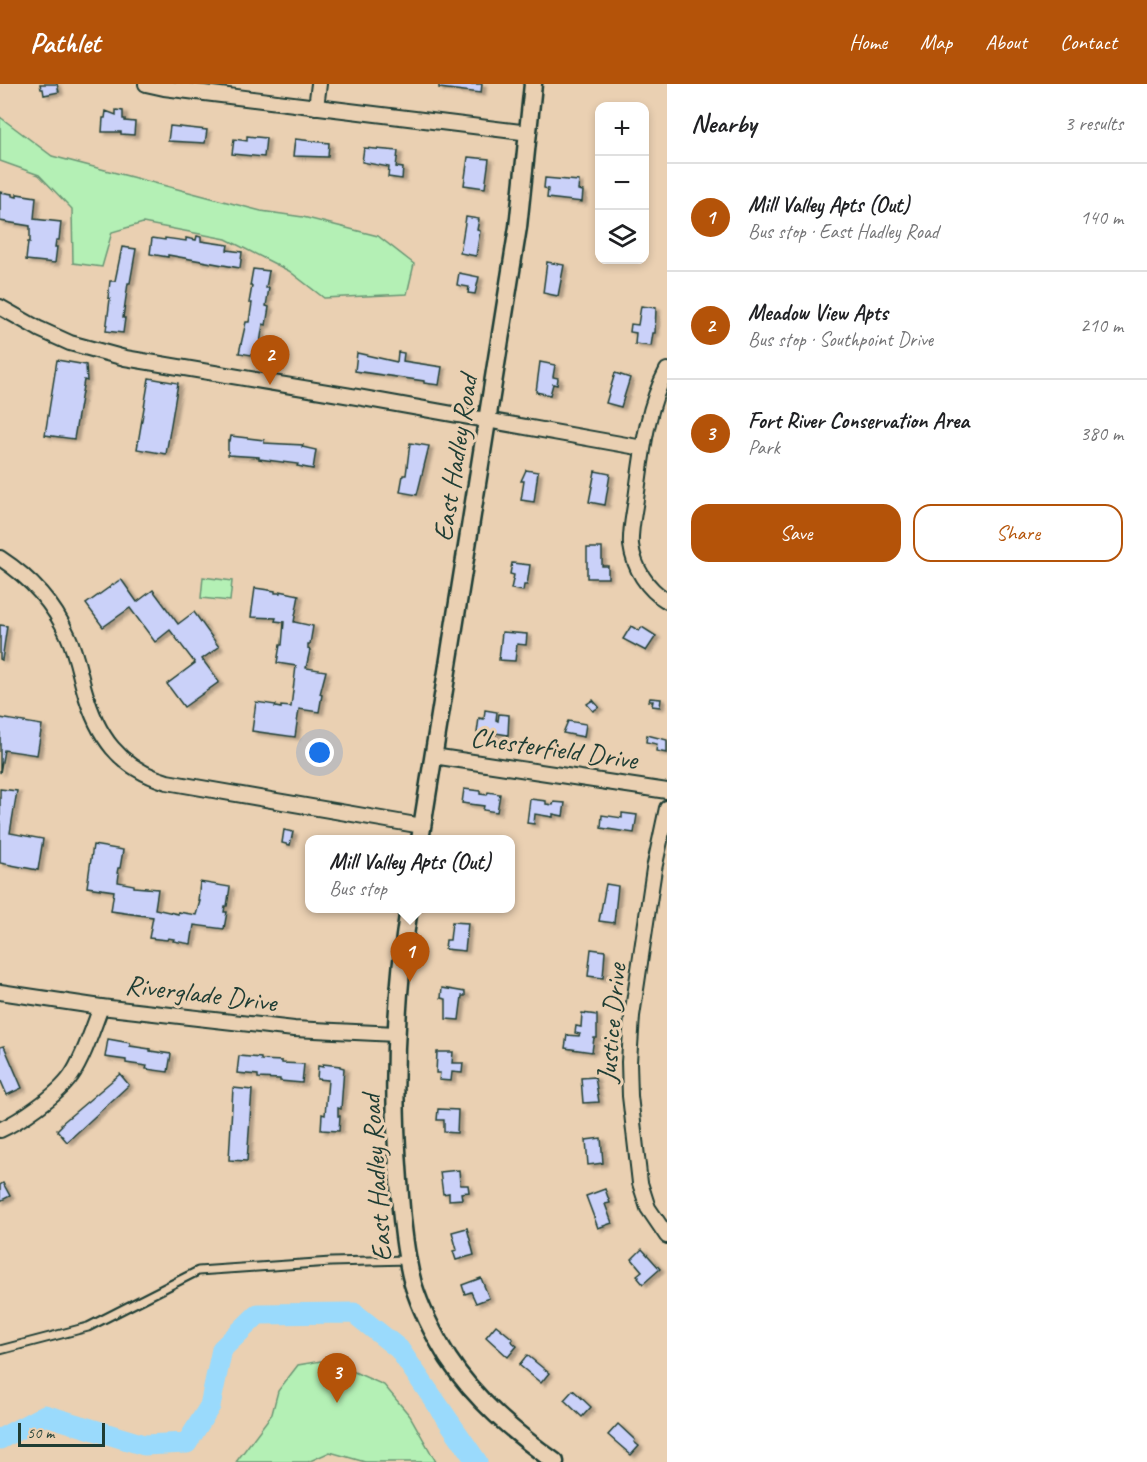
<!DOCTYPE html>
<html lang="en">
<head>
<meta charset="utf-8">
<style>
  :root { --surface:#fff; --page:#f6f6f6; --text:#202124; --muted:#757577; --line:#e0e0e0; --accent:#b45309 }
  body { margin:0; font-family:Caveat,sans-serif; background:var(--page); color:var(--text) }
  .controls { position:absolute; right:18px; top:18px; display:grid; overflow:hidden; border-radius:12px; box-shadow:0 3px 9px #0003 }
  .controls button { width:54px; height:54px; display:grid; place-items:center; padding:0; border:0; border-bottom:2px solid var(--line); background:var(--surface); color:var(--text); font:30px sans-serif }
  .scale { position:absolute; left:18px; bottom:15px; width:87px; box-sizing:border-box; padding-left:6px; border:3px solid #1f3d34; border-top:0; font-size:16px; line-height:21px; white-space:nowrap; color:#1f3d34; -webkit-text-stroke:4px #ead0b2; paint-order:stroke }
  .you { position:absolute; left:320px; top:669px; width:21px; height:21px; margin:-15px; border:4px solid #fff; border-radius:50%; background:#1a73e8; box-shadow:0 0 0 9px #1a73e833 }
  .badge { display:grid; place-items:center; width:39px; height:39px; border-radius:50%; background:var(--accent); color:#fff; font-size:20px; font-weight:700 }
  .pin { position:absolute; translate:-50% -50px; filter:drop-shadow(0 2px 3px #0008) }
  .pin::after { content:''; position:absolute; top:32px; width:21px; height:18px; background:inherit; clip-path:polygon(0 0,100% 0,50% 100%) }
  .popup { position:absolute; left:305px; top:751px; width:210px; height:78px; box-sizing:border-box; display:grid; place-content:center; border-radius:12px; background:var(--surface); filter:drop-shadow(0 2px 4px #0005); font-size:20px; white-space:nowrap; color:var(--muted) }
  .popup b { font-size:22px; color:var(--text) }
  .popup::after { content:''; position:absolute; left:50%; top:100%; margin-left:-12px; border:12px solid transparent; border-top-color:var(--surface) }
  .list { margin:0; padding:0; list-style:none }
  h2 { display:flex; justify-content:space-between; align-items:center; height:78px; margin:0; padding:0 24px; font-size:26px }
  h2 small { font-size:20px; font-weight:400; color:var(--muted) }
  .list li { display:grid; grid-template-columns:39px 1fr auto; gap:18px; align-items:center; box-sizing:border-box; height:108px; padding:0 24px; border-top:2px solid var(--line) }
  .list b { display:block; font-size:22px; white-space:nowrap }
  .list p { margin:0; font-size:20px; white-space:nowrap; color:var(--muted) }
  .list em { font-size:20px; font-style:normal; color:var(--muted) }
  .actions { display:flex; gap:12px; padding:18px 24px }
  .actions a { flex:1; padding:14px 0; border:2px solid var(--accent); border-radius:18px; text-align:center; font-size:21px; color:var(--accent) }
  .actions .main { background:var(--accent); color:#fff }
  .icon { flex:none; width:33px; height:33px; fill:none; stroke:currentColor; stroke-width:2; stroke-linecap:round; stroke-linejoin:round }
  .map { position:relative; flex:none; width:667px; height:1378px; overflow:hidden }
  header { display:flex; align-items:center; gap:36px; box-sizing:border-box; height:84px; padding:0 30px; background:var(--accent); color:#fff }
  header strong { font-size:28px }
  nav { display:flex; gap:33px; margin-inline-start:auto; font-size:21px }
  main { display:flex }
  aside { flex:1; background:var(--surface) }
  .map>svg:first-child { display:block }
  .green { fill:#b4f0b5; stroke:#6a9674; stroke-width:1.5 }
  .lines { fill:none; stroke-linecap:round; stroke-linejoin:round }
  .river { stroke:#9adafc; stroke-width:21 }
  .building { fill:#cad1f9; stroke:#1f3d34; stroke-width:1.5; filter:url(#shadow) }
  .service-casing { stroke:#1f3d34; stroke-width:11 }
  .minor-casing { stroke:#1f3d34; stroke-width:18 }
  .tertiary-casing { stroke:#1f3d34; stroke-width:21 }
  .service { stroke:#ead0b2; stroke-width:7 }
  .minor { stroke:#ead0b2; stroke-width:14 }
  .tertiary { stroke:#ead0b2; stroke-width:16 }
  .labels { text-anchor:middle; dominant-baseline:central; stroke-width:6; stroke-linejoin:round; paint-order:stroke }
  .street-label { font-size:28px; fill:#1f3d34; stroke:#ead0b2 }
</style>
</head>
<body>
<header>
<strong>Pathlet</strong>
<nav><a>Home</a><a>Map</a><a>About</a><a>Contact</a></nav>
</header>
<main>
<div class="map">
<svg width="667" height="1378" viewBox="0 0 667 1378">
  <defs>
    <filter id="shadow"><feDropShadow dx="4" dy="2.5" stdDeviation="1.5" flood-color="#0004"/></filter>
  </defs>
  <rect width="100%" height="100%" fill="#ead0b2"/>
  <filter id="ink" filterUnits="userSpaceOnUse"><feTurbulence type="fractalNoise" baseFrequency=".0167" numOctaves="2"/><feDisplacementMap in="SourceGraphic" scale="12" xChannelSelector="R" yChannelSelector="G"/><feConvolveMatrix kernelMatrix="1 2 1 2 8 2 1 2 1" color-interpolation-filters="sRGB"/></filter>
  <g filter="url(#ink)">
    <g class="green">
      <polygon points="0,33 52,72 261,127 303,133 378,152 414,180 407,210 324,214 289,187 226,155 143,139 112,148 102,183 73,179 72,125 39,91 0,77"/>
      <polygon points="203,493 232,497 230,517 201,514"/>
      <polygon points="321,1277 352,1287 384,1301 410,1332 436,1378 365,1378 330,1368 308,1378 236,1378 272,1330 278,1307 298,1281"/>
    </g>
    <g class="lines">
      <polyline class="river" points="0,1355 45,1331 144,1361 187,1359 210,1322 222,1265 258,1230 354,1229 399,1265 477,1378"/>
    </g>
    <g class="building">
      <polygon points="40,0 57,0 59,8 44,11 43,5 41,5"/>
      <polygon points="439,0 482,0 481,9 439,4"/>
      <polygon points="116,26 123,27 123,35 125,35 125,37 135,38 134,51 121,50 121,48 102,48 103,34 105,34 106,27 116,31"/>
      <polygon points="170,42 207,46 205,59 168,57"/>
      <polygon points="247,52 266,54 264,73 232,70 234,55 247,57"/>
      <polygon points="295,55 329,59 328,73 293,72"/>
      <polygon points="364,64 398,67 396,83 403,84 402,95 388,93 389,83 362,78"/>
      <polygon points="468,73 489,75 485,104 464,101"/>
      <polygon points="545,94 579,97 578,106 583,107 582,118 547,114 548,105 544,104"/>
      <polygon points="0,108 12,110 12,112 17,113 17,110 36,113 34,135 61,138 59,156 56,156 55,163 57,163 55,179 26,176 28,158 30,158 30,142 0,137"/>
      <polygon points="466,133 479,135 477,146 480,147 476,172 460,169"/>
      <polygon points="197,152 201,153 201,157 228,161 227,166 242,168 240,184 168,171 168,173 150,170 152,154 165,156 165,154 186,157 186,154 196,156"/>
      <polygon points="122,163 136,165 130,199 128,199 123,234 125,234 123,249 106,247 110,215 108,214 110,197 115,197"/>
      <polygon points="547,178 564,181 558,212 543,209"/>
      <polygon points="253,185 269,187 266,204 269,204 266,222 269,223 266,241 263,240 258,272 239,269 246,238 249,238 252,219 249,219 252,202 250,202"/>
      <polygon points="459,189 479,193 475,210 468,209 469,203 457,201"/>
      <polygon points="641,222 656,224 655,249 653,249 651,262 635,260 636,249 630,248 631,240 638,241"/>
      <polygon points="398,268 404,269 403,277 442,283 439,301 424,299 424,297 355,287 357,269 397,278"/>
      <polygon points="57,276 86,281 87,297 84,296 74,355 45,351"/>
      <polygon points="540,278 555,281 553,293 558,294 557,301 553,300 550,311 536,308"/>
      <polygon points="615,289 630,294 621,323 606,319"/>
      <polygon points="149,294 178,299 166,370 137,365"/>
      <polygon points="231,352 264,356 264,359 303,361 302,363 316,366 313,385 297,382 298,380 259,375 259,373 228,371 228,357 230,357"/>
      <polygon points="410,359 429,362 417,411 400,408 403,391 406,391"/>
      <polygon points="526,386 538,388 534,418 521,416 524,397 521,397"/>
      <polygon points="595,387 610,390 605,421 589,418"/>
      <polygon points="587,464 602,464 602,482 608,482 608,494 587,494"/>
      <polygon points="512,479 530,481 527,501 524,501 523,507 511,505 514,491 510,490"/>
      <polygon points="121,495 137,518 153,506 178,540 194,528 219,563 202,575 219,598 184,623 167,600 195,579 170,546 155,558 130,524 103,543 86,520"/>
      <polygon points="255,504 275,507 275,509 280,509 280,507 299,511 294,538 313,542 310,560 308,560 308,565 310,566 306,584 326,587 320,610 322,611 319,628 299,625 295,653 252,647 256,618 276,621 275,623 281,624 281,622 291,623 296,582 277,579 280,561 282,561 284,538 275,537 276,534 251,533"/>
      <polygon points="0,541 7,542 2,576 0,575"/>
      <polygon points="631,542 639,547 642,543 656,552 646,567 623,555"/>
      <polygon points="502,548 527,550 526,561 517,560 515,577 499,576"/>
      <polygon points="650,614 661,615 660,623 652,622 653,617 649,617"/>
      <polygon points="593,616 599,623 593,627 587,620"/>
      <polygon points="485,626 497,628 496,636 498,637 499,630 509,631 508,651 496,649 495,652 477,649 479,634 484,635"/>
      <polygon points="0,634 42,641 37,671 4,666 0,689"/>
      <polygon points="568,637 586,640 584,653 563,649"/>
      <polygon points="647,651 667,656 667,669 656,667 657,660 646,658"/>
      <polygon points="0,705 17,707 10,749 43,755 38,786 0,779"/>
      <polygon points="464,705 480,707 480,710 487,711 488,708 500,710 497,728 483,726 484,722 462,719"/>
      <polygon points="530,715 546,717 546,720 553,721 554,718 565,719 563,732 553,730 553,733 535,730 534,740 527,739"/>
      <polygon points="622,729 637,731 634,749 601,744 602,731 622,734"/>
      <polygon points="284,746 293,748 290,761 282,759"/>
      <polygon points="93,761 123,766 120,784 118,784 117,789 119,790 118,798 134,801 134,803 158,805 155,825 178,830 178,828 196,831 200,817 198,817 200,798 230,803 227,822 225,822 224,828 227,828 224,845 194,841 191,860 173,857 174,855 168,854 167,856 149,854 153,833 111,827 114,807 87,803"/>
      <polygon points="606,800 618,802 614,839 599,837"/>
      <polygon points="452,838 468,839 465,867 445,865 446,856 450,856"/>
      <polygon points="591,865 605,867 603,894 588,892"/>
      <polygon points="442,904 465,908 465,912 462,912 459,936 446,935 446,915 441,914"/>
      <polygon points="582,929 597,931 597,954 594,954 592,968 565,964 567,951 579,952 580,950 575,949 576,942 581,943"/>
      <polygon points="108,955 130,959 130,962 150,965 150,967 171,970 168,988 146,985 147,982 126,979 126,976 105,973"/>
      <polygon points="4,962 22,1004 7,1011 0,995 0,963"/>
      <polygon points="437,968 453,968 452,979 463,979 462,989 452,988 451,997 439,996 440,989 436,989"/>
      <polygon points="239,972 261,974 261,976 282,977 282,979 304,980 302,999 280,997 280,995 258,994 258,991 237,989"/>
      <polygon points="323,980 340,982 340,983 344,984 341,1025 338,1024 338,1032 340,1032 339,1047 321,1046 322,1030 325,1031 328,996 317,995 318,982 323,983"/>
      <polygon points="120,990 129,1001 67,1058 57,1046 62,1041 61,1040"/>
      <polygon points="595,993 599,1018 583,1019 581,994"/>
      <polygon points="233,1004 252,1006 247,1077 229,1076"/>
      <polygon points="438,1025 458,1026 457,1049 444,1048 444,1036 437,1036"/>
      <polygon points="601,1054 603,1079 588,1081 586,1056"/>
      <polygon points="459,1086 460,1101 468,1101 469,1108 461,1109 462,1115 449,1116 449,1109 443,1110 440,1088"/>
      <polygon points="3,1099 10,1112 0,1117 0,1101"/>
      <polygon points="605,1105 610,1119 605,1120 612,1139 598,1144 586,1112"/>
      <polygon points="467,1144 474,1171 456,1176 453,1167 457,1166 452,1148"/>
      <polygon points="642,1165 660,1185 643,1200 638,1194 639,1193 637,1191 642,1187 632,1175"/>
      <polygon points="481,1194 489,1214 476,1219 471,1208 465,1210 462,1201"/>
      <polygon points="496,1241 513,1255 511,1257 517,1262 508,1273 486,1253"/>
      <polygon points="527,1271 549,1289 541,1299 519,1281"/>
      <polygon points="573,1306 591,1323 582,1333 564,1316"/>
      <polygon points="618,1340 635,1356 634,1358 639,1362 631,1371 608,1351"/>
    </g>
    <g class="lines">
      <defs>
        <polyline id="service" points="0,1266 88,1243 198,1187 331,1178 408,1176"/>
        <g id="minor">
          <polyline points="146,0 164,4 529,49"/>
          <polyline points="316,23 319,0"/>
          <polyline points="0,223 39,245 70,259 125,274 363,314 643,364"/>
          <path d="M667 286C646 325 642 372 636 415 634 430 630 446 631 461 634 484 647 505 667 517"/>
          <path d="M0 474C29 493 54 520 68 552 76 569 79 587 84 605 97 652 119 684 167 698L422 742"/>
          <polyline points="433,672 667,707"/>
          <polyline points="667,724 654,785 632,932 629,978 630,1012 640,1099 648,1124 667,1152"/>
          <polyline points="0,908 101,923 294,945 396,950"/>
          <path d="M0 1046C20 1037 58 1011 71 992 83 975 93 944 101 923"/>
        </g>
        <g id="tertiary">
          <polyline points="420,756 518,143 533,0"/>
          <path d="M409 824C395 914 392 1006 399 1097 401 1131 404 1166 413 1200 421 1226 434 1251 448 1274 476 1317 514 1348 555 1378"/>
        </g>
      </defs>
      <use href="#service" class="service-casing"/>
      <use href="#minor" class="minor-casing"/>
      <use href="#tertiary" class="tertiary-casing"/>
      <use href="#service" class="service"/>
      <use href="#minor" class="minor"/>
      <use href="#tertiary" class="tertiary"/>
    </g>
  </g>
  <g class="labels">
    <g class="street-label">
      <text transform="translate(455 374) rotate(-81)">East Hadley Road</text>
      <text transform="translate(554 664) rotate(8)">Chesterfield Drive</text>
      <text transform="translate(201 909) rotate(7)">Riverglade Drive</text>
      <text transform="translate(611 939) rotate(-85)">Justice Drive</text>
      <text transform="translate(376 1094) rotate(-94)">East Hadley Road</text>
    </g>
  </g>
</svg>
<div class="controls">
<button>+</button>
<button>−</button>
<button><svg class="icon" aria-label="layers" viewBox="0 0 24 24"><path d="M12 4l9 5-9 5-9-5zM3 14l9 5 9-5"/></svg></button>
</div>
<div class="scale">50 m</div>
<div class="you"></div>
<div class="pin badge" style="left:410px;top:898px">1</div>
<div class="popup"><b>Mill Valley Apts (Out)</b>Bus stop</div>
<div class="pin badge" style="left:270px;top:301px">2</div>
<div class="pin badge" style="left:337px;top:1319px">3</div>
</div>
<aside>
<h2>Nearby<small>3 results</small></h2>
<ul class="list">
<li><span class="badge">1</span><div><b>Mill Valley Apts (Out)</b><p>Bus stop · East Hadley Road</p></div><em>140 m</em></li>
<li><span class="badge">2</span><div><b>Meadow View Apts</b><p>Bus stop · Southpoint Drive</p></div><em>210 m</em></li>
<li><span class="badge">3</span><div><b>Fort River Conservation Area</b><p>Park</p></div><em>380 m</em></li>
</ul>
<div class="actions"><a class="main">Save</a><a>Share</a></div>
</aside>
</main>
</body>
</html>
